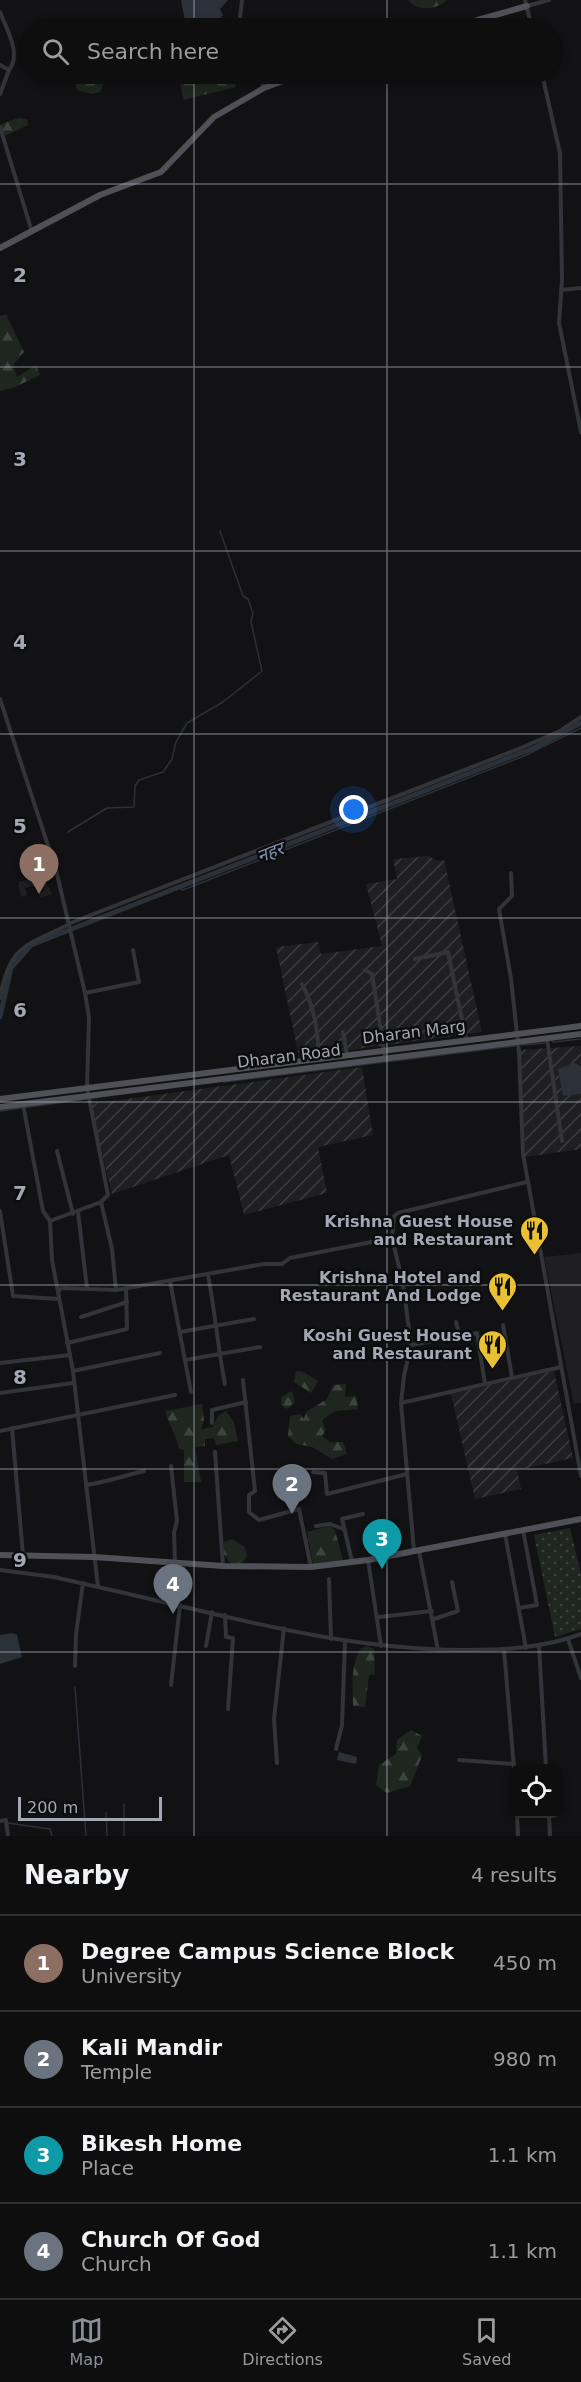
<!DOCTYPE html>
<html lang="en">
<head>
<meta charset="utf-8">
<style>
  :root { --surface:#0e0e0f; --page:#171718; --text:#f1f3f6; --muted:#9b9c9e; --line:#2e2e2f; --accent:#8c9099 }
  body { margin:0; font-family:"DejaVu Sans","Noto Sans Devanagari",sans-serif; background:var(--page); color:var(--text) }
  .controls { position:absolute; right:18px; bottom:18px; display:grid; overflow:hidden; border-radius:12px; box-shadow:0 3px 9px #0003 }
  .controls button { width:54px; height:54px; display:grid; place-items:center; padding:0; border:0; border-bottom:2px solid var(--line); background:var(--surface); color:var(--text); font:30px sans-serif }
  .scale { position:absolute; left:18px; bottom:15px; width:144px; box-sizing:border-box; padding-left:6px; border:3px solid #a4a7b4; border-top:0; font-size:16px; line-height:21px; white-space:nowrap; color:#a4a7b4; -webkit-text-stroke:4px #0d0d0f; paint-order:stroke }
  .you { position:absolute; left:354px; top:810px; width:21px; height:21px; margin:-15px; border:4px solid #fff; border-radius:50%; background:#1a73e8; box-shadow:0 0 0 9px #1a73e833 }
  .badge { display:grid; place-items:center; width:39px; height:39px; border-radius:50%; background:var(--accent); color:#fff; font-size:20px; font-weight:700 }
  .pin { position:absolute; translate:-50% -50px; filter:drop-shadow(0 2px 3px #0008) }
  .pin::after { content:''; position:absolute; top:32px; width:21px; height:18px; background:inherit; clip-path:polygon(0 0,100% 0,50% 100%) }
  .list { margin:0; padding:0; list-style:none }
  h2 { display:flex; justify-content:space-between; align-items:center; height:78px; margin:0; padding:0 24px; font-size:26px }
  h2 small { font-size:20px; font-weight:400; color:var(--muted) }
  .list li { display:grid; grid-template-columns:39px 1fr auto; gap:18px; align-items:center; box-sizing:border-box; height:96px; padding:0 24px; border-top:2px solid var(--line) }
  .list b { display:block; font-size:22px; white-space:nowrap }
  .list p { margin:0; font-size:20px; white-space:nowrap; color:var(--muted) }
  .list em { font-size:20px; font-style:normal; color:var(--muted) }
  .icon { flex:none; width:33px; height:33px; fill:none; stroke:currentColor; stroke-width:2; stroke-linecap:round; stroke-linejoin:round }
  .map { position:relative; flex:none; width:581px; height:1836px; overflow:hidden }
  .search { position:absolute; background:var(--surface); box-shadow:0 3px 9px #0003; left:18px; right:18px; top:18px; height:66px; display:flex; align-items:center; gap:15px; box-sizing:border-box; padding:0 21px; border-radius:33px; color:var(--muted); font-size:22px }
  .sheet { height:462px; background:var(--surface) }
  nav { display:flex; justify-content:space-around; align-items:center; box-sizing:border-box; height:84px; border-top:2px solid var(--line); background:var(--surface); font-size:16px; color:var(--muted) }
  nav a { display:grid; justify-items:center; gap:3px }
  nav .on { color:var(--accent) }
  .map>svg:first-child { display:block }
  .built { fill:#1f1e21 }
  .industrial { fill:url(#industrial-furrows) }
  .grass { fill:url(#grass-dots) }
  .forest { fill:url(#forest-firs) }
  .water { fill:#2b3139 }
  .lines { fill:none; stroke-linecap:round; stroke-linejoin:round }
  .stream { stroke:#2b3139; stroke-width:1.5 }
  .canal { stroke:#2b3139; stroke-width:5 }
  .minor { stroke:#333439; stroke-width:4 }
  .primary { stroke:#505058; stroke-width:6 }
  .grid { fill:none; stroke:#a4a7b4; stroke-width:1.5; stroke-opacity:0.55 }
  .labels { text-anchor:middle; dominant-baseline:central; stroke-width:5; stroke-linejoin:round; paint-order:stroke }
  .street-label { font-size:16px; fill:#a4a7b4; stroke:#0d0d0f }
  .poi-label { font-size:16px; font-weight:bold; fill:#a4a7b4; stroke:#0d0d0f; text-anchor:end }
  .water-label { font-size:18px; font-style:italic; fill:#7c91ae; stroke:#0d0d0f }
  .grid-label { font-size:20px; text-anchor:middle; font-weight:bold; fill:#a4a7b4; stroke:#0d0d0f; stroke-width:5; stroke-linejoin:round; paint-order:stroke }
</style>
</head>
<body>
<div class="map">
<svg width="581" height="1836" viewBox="0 0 581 1836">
  <defs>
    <pattern id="industrial-furrows" width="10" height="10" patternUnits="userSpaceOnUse" patternTransform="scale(1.5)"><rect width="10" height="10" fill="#1f1e21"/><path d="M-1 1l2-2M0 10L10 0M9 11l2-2" fill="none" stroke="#3d3c3f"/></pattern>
    <pattern id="grass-dots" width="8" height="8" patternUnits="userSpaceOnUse" patternTransform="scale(1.5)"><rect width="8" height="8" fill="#1f2620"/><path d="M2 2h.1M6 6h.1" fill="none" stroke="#3d433e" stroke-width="1.8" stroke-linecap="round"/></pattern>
    <pattern id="forest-firs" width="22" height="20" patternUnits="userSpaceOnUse" patternTransform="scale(1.5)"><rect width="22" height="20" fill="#1f2620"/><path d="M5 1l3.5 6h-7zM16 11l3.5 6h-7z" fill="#3d433e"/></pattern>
  </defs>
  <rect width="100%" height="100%" fill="#121214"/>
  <g class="built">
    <polygon points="32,873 34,879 41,877 45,879 52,894 40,898 39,892 44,891 42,884 25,888 27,895 21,897 18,882 28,880 27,874"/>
    <polygon points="581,1253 581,1403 574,1404 544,1257"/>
  </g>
  <g class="industrial">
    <polygon points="428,856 438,861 444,860 445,864 482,1032 299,1057 276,947 318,942 321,954 382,946 366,884 397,879 393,859"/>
    <polygon points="581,1046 581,1149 525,1157 520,1050"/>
    <polygon points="362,1067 373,1135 318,1147 327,1193 244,1215 229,1155 112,1194 90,1104"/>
    <polygon points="554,1371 573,1458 517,1470 521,1489 475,1499 451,1394"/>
  </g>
  <polygon class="grass" points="570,1528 581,1574 581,1629 555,1637 534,1535"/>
  <g class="forest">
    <path d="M408 0H447C436 10 418 12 408 0Z"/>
    <polygon points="77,74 100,74 103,85 100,92 92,94 77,90 74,78"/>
    <polygon points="179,74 223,74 225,78 234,79 236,87 183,100"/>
    <polygon points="19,118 27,119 28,125 5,136 1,124"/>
    <polygon points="6,314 24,352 13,365 17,377 36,365 40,375 13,388 0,391 0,316"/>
    <polygon points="296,1371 302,1371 318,1381 311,1393 294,1382"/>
    <polygon points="346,1384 345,1397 356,1396 358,1409 335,1411 322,1420 326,1430 322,1436 330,1442 343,1442 347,1454 332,1459 312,1447 296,1444 288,1436 290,1416 300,1414 304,1419 306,1412 327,1399 333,1385"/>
    <polygon points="292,1391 295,1402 287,1409 281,1405 281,1397"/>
    <path d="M202 1404 204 1420 201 1429 213 1427 218 1416 226 1411 234 1422 238 1441 216 1445 214 1438 205 1439V1446L195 1447 201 1482H184V1450L179 1449C176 1434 169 1425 165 1411Z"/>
    <polygon points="330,1526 335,1530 343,1561 313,1564 307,1532"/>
    <polygon points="232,1539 245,1547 247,1557 242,1563 231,1564 224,1554 224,1542"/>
    <path d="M367 1646 374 1649 375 1674 369 1675 365 1707 353 1706C353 1685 350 1669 360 1649Z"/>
    <polygon points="411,1730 422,1736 417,1748 422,1756 410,1786 387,1793 376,1785 379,1765 396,1754 397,1740"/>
  </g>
  <g class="water">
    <polygon points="181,0 228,0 220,9 223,15 215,24 197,26 185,21"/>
    <polygon points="574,1063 581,1066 581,1094 563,1096 558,1069"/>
    <polygon points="13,1633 17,1635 22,1657 0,1664 0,1635"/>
    <polygon points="339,1752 357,1757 356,1764 337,1760"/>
  </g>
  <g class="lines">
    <g class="stream">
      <polyline points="68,832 107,808 134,807 135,786 139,780 163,772 172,759 176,742 187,723 223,702 262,671 251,622 253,614 248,599 243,596 220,531"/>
      <polyline points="179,886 182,890 188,888 524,756 581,728"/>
      <polyline points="552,1042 581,1039"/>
      <polyline points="522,1045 546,1043"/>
      <polyline points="224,1082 515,1046"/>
      <polyline points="93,1098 100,1097"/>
      <polyline points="0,1111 87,1099"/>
      <polyline points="75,1687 86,1836"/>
      <polyline points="106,1813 107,1836"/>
      <polyline points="8,1823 50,1829 52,1836"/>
      <polyline points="124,1836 124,1804"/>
    </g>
    <polyline class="canal" points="0,1017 11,968 31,945 534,748 581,723"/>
    <g class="minor">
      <polyline points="242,0 240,17 243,28"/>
      <polyline points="525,0 532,28"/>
      <polyline points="527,6 549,0"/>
      <path d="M0 12C6 28 22 54 9 70"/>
      <polyline points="0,65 9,70 0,94"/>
      <polyline points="259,74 264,88"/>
      <polyline points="542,74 560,153 562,280 559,323 581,432"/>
      <polyline points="0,127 32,232"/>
      <polyline points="561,290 581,288"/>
      <polyline points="0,699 56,870 85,993 89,1017 87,1088 108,1195 101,1202 50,1221 52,1260 73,1371 98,1587 54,1577 0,1570"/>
      <polyline points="511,873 512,896 499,909 511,979 519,1052 523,1154 581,1476"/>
      <polyline points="68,924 521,748 560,731 581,717"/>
      <polyline points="415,959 448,952 466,1039"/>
      <polyline points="365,970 372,974 385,1057"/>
      <path d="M302 984C314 1007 319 1032 318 1058"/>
      <polyline points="85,993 139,982 133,950"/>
      <path d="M0 998C9 946 25 946 68 925"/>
      <polyline points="343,1032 347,1054"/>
      <polyline points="547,1039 562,1141"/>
      <polyline points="23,1104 43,1211 50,1221"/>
      <polyline points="57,1151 73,1214"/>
      <polyline points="101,1202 112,1249 116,1290"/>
      <polyline points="0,1211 13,1296 59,1299"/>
      <polyline points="78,1212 87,1288"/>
      <polyline points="392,1238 403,1284 411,1345 404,1376 401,1403 414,1551"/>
      <path d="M208 1275C215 1312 218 1348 225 1384"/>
      <polyline points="170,1281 191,1392"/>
      <polyline points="58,1292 61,1288 116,1290 264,1264 282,1264 290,1258 392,1238 394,1216 398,1213 527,1182"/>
      <polyline points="81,1317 127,1302"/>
      <polyline points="456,1322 460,1337"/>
      <polyline points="503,1325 512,1377"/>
      <polyline points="180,1332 254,1319"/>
      <polyline points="67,1343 127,1329 126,1289"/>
      <polyline points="411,1345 477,1333 485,1384"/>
      <polyline points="185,1360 260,1347"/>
      <polyline points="0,1363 70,1355"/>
      <polyline points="73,1371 160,1353"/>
      <polyline points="243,1380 255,1491 249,1495 249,1512 259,1520 299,1509 311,1567"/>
      <polyline points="0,1393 73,1383"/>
      <polyline points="401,1403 561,1367"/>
      <polyline points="212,1423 212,1410 246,1402"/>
      <polyline points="12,1428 23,1555"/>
      <polyline points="0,1431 175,1395"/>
      <polyline points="215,1452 223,1566"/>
      <polyline points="171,1466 177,1521 174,1533 175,1562"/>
      <polyline points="313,1472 325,1473 327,1494 407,1474"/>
      <path d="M86 1485C107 1482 123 1476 144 1471"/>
      <polyline points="316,1526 330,1524 343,1529"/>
      <polyline points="505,1534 526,1648"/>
      <polyline points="419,1551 438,1650"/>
      <polyline points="368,1560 381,1646"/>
      <polyline points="352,1561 342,1519 363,1514"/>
      <polyline points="329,1579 331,1639"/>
      <path d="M98 1587C219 1614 340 1650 465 1650 505 1650 543 1648 581 1634"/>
      <polyline points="519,1608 537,1605 523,1530"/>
      <polyline points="225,1615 226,1637 233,1638 228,1709"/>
      <polyline points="379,1617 432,1611"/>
      <polyline points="434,1619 458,1611 452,1582"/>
      <polyline points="568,1639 581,1678"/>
      <polyline points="206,1646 212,1612"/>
      <polyline points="539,1646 546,1768"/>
      <polyline points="504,1650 514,1768"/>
      <polyline points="75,1666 76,1634 83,1583"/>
      <polyline points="171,1685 180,1605"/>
      <polyline points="336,1749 342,1725 345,1641"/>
      <polyline points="459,1760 514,1764"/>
      <polyline points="277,1763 274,1719 284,1628"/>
      <polyline points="517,1814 518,1836"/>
      <polyline points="549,1814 550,1836"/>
      <polyline points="0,1821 6,1820 8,1836"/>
    </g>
    <g class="primary">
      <polyline points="415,28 430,24 460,25 527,6"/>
      <polyline points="0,248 100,195 161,172 214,117 264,88 302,74"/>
      <polyline points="0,1099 581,1026"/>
      <polyline points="0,1107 581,1034"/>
      <polyline points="0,1555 94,1557 223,1566 311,1567 368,1560 581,1519"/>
    </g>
  </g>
  <path class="grid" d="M194 0V28M387 0V28M194 74V1836M387 74V1836M0 184H581M0 367H581M0 551H581M0 734H581M0 918H581M0 1102H581M0 1285H581M0 1469H581M0 1652H581"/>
  <defs>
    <symbol id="restaurant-pin" viewBox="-11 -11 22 30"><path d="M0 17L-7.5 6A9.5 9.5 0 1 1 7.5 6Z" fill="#eac134" stroke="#0d0d0f"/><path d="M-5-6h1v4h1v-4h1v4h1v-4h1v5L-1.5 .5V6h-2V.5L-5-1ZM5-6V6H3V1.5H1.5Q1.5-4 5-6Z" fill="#111"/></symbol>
  </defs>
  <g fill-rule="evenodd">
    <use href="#restaurant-pin" x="518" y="1214" width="33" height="45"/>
    <use href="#restaurant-pin" x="486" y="1270" width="33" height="45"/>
    <use href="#restaurant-pin" x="476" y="1328" width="33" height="45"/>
  </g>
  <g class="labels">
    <g class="street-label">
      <text transform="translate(414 1032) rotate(-7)">Dharan Marg</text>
      <text transform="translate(289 1056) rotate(-7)">Dharan Road</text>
    </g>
    <g class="poi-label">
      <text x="513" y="1221">Krishna Guest House<tspan x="513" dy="18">and Restaurant</tspan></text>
      <text x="481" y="1277">Krishna Hotel and<tspan x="481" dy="18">Restaurant And Lodge</tspan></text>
      <text x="472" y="1335">Koshi Guest House<tspan x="472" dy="18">and Restaurant</tspan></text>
    </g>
    <g class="water-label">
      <text transform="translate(270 852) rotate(-21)">नहर</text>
    </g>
  </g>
  <g class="grid-label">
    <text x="20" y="282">2</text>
    <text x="20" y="466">3</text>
    <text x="20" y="649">4</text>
    <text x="20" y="833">5</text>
    <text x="20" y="1017">6</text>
    <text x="20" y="1200">7</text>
    <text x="20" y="1384">8</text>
    <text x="20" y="1567">9</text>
  </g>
</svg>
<div class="controls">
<button><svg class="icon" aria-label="locate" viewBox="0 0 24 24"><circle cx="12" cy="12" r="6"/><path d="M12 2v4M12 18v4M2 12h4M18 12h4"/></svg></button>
</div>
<div class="scale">200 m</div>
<div class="you"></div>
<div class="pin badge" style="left:39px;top:894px;background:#8d6e63">1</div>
<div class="pin badge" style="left:292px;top:1514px;background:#6b7280">2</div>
<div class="pin badge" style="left:382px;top:1569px;background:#0f9aa8">3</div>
<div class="pin badge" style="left:173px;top:1614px;background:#6b7280">4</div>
<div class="search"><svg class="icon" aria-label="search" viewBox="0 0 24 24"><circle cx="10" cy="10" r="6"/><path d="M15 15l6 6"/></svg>Search here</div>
</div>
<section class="sheet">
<h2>Nearby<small>4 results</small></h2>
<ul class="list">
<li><span class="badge" style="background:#8d6e63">1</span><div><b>Degree Campus Science Block</b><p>University</p></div><em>450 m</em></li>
<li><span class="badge" style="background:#6b7280">2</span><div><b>Kali Mandir</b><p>Temple</p></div><em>980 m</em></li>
<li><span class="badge" style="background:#0f9aa8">3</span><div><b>Bikesh Home</b><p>Place</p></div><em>1.1 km</em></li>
<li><span class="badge" style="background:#6b7280">4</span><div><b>Church Of God</b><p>Church</p></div><em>1.1 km</em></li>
</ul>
</section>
<nav>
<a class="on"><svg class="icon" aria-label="map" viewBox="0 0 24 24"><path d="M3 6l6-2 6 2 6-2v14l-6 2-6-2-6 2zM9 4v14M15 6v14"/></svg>Map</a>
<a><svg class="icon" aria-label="directions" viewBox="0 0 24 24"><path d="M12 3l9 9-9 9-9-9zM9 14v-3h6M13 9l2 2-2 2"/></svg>Directions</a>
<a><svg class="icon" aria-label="saved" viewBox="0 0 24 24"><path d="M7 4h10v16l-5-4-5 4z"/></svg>Saved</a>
</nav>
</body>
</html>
